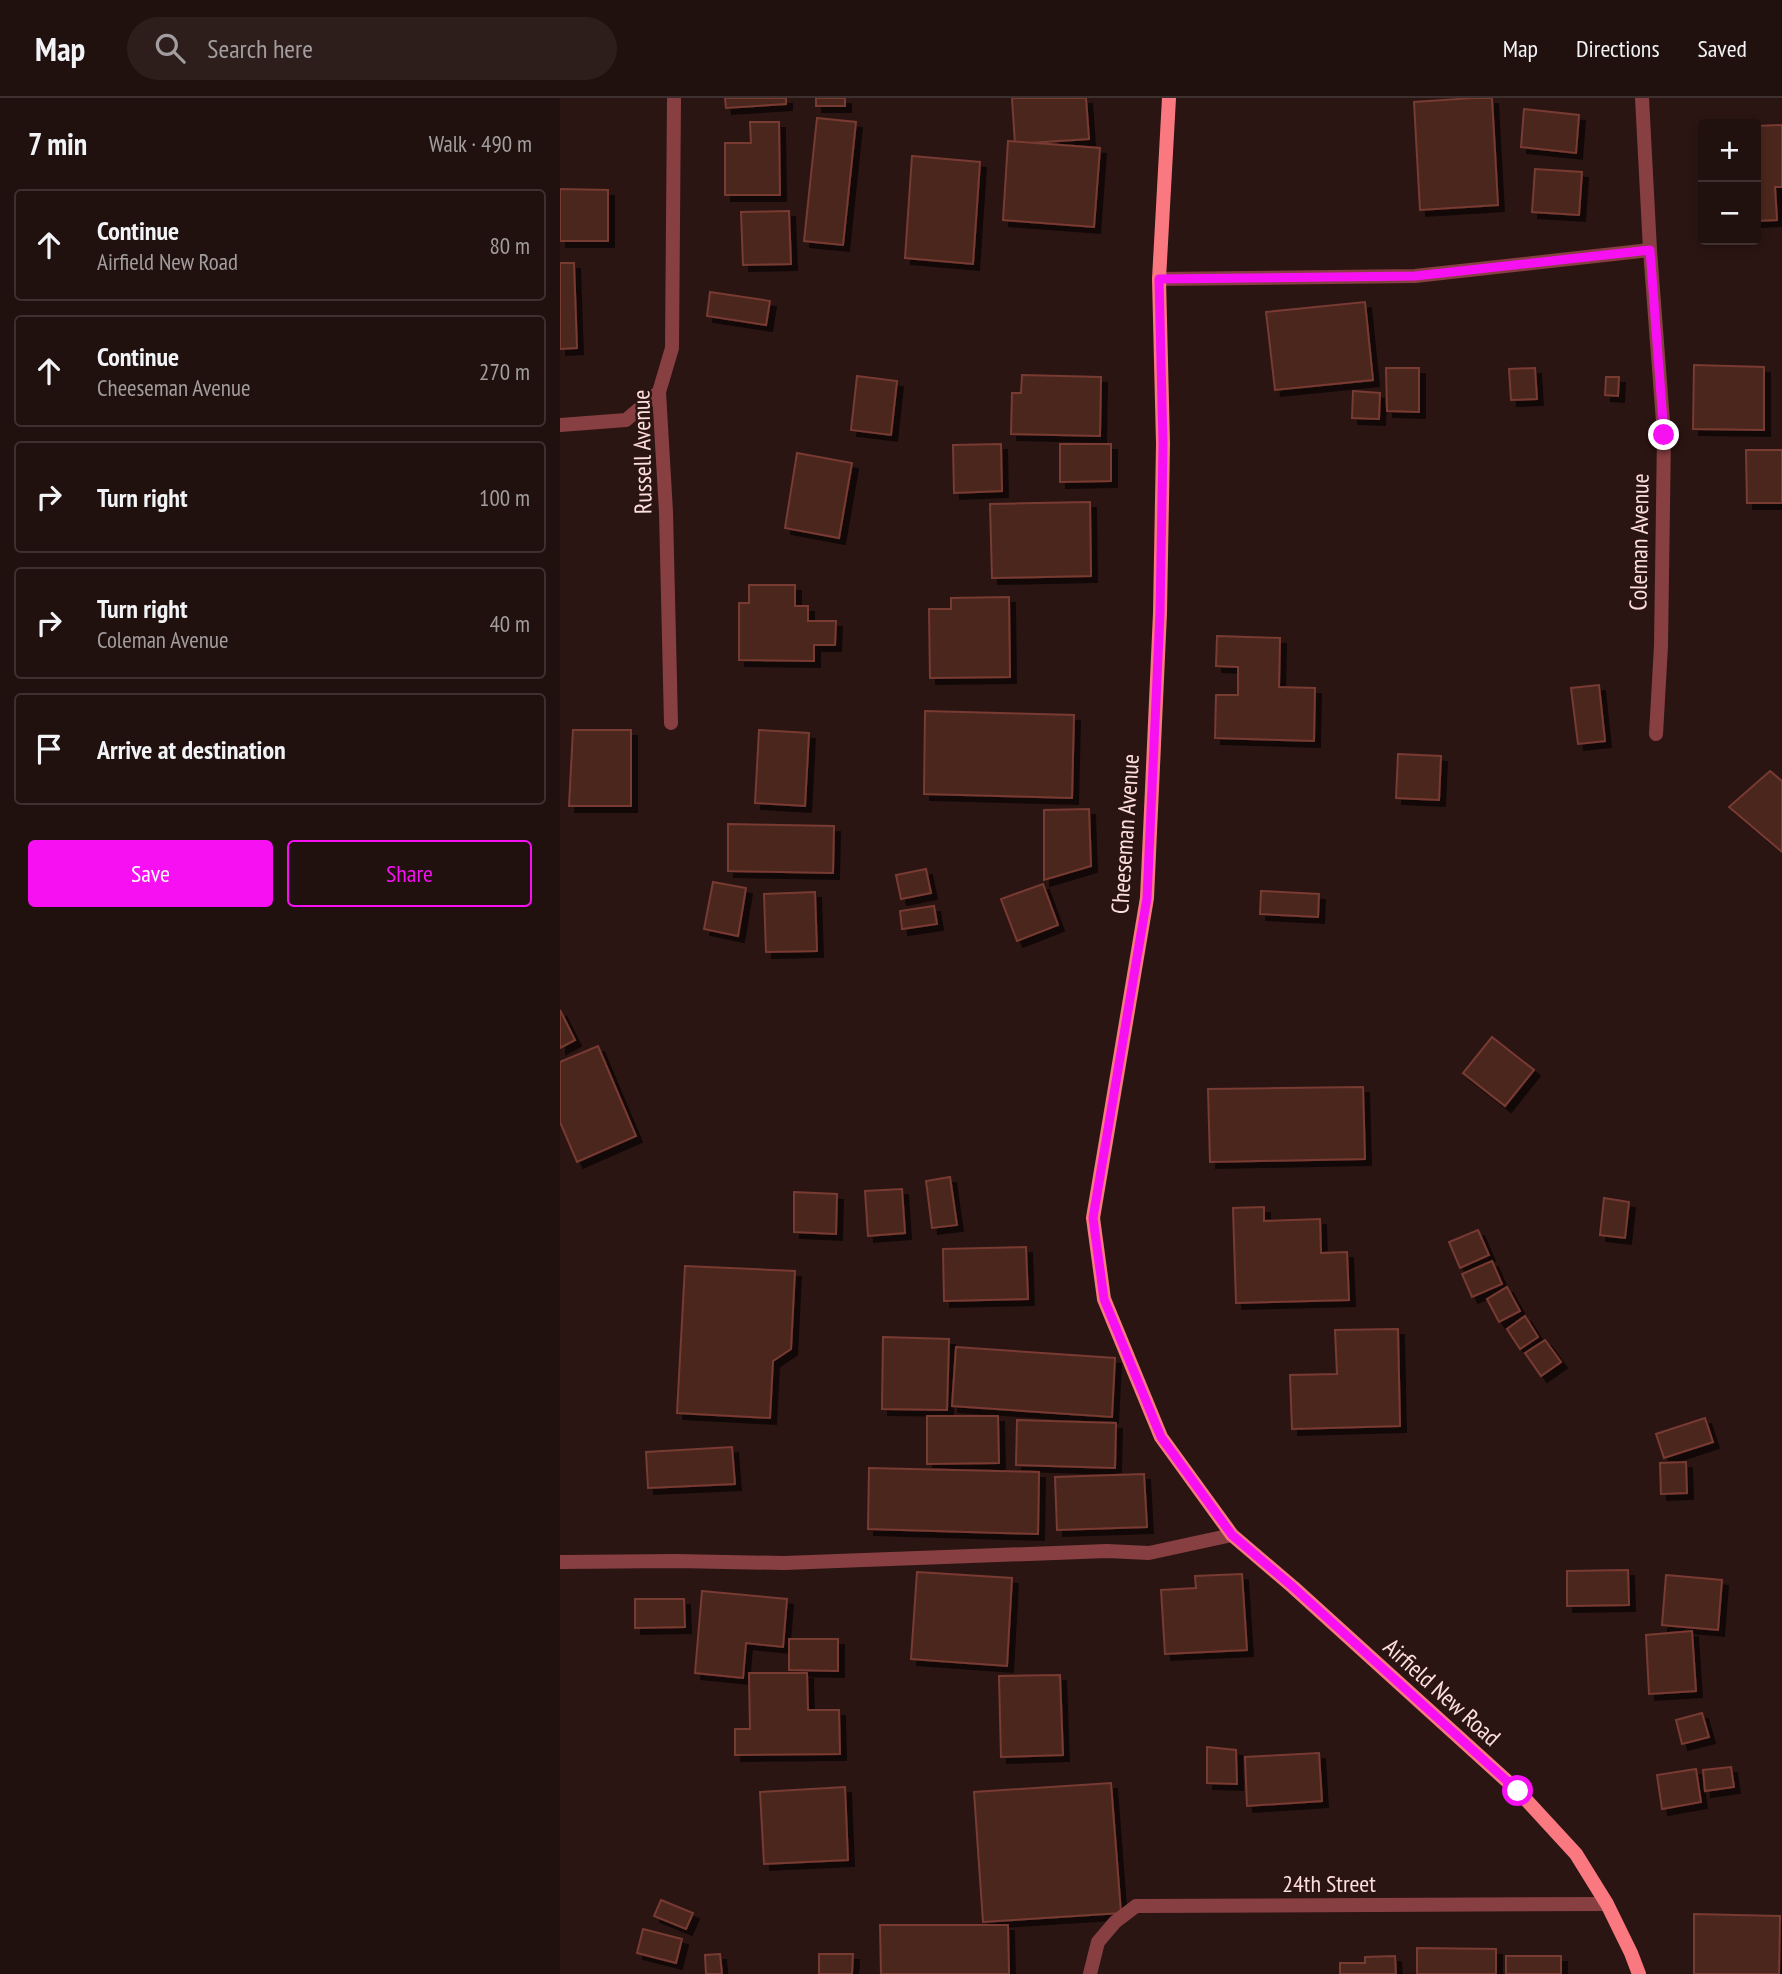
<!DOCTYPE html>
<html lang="en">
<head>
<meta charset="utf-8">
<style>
  :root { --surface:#20100e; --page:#2d1e1c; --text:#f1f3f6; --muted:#a29d9e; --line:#3d302e; --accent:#f711f2 }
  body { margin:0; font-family:"PT Sans Narrow",sans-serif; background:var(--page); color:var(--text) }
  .controls { position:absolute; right:21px; top:21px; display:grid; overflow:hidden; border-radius:7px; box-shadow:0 4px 10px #0003 }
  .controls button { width:63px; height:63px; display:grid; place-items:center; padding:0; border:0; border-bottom:2px solid var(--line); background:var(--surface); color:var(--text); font:35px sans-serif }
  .stop { position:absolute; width:21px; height:21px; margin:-16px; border:5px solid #f711f2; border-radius:50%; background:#fff }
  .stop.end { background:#f711f2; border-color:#fff; box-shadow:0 2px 7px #0008 }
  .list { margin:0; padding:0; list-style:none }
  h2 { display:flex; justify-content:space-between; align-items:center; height:91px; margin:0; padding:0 28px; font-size:30px }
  h2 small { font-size:23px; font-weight:400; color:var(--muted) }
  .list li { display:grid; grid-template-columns:46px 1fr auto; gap:21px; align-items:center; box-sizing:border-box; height:112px; margin:0 14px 14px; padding:0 14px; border:2px solid var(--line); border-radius:7px }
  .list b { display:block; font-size:26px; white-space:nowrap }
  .list p { margin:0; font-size:23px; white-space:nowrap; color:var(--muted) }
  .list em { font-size:23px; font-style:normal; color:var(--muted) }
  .actions { display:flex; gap:14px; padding:21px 28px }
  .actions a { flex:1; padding:16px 0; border:2px solid var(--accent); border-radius:7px; text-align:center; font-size:24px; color:var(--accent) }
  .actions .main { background:var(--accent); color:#fff }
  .icon { flex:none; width:38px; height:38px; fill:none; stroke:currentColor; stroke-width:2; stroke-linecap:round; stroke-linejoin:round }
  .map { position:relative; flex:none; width:1222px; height:1876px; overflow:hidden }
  header { display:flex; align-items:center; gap:42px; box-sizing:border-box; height:98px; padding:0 35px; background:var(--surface); border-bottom:2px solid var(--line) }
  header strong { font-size:33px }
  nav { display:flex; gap:38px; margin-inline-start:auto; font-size:24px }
  .search { width:490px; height:63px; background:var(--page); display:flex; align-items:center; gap:18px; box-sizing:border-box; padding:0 24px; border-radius:38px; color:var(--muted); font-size:26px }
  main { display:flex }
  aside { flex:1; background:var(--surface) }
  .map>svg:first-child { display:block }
  .building { fill:#4c251f; stroke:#773a32; stroke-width:2; filter:url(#shadow) }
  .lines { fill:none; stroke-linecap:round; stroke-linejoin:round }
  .street { stroke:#883f42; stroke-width:14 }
  .secondary { stroke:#fa787f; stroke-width:14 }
  .route { stroke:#f711f2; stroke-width:9 }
  .labels { text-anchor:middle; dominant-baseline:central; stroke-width:5; stroke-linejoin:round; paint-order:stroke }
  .street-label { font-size:24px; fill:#fedfde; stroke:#2b1512 }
</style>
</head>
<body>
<header>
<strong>Map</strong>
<div class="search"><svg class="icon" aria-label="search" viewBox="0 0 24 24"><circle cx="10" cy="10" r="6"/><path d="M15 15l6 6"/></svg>Search here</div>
<nav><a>Map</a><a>Directions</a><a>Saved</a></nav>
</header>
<main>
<aside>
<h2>7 min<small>Walk · 490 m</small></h2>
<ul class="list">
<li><svg class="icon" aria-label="ahead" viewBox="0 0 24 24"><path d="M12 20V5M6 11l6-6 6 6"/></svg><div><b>Continue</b><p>Airfield New Road</p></div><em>80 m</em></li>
<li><svg class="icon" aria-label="ahead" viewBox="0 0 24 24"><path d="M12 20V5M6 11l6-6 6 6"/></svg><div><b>Continue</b><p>Cheeseman Avenue</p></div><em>270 m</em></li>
<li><svg class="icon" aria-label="right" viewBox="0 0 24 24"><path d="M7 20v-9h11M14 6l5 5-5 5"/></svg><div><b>Turn right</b></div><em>100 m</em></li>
<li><svg class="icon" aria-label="right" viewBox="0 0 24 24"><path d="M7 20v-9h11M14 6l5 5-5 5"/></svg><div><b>Turn right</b><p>Coleman Avenue</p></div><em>40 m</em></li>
<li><svg class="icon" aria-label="arrive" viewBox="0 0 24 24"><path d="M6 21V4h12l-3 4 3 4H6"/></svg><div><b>Arrive at destination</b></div></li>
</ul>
<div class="actions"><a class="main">Save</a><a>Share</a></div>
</aside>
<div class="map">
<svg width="1222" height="1876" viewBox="0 0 1222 1876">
  <defs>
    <filter id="shadow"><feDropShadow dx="6" dy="6" stdDeviation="0" flood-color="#0009"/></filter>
  </defs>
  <rect width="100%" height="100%" fill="#2b1512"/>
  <g class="building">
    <polygon points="165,0 226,0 226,6 166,10"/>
    <rect x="256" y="0" width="29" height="8"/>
    <polygon points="452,0 526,0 529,41 455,46"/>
    <polygon points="913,0 932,0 938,107 860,112 854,4"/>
    <polygon points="964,11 1019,17 1016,55 961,49"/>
    <polygon points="257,20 296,24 283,147 244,143"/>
    <polygon points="190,24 219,24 220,97 165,97 165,45 191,45"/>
    <polygon points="1222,27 1222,89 1215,89 1217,122 1196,123 1196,28"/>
    <polygon points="448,43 540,50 534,129 443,122"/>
    <polygon points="352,58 420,64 413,166 345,160"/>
    <polygon points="975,71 1022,74 1019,117 972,114"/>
    <polygon points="0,91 48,92 48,143 0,143"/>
    <polygon points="229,113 231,166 183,167 181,114"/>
    <polygon points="0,165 14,165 17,250 0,251"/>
    <polygon points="150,194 210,203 206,227 147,218"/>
    <polygon points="805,204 813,282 715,292 706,214"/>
    <polygon points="1134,267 1204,269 1204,332 1133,331"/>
    <polygon points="826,270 859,270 859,314 827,313"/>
    <polygon points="975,270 977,301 951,302 949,271"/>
    <polygon points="462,277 541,279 540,338 451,336 452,295 461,295"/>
    <polygon points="297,278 337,283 331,337 291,332"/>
    <polygon points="1046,279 1059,279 1058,298 1045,297"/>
    <polygon points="793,293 820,295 819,321 792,320"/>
    <polygon points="441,346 442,393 394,395 393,347"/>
    <polygon points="500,346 551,346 551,383 500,384"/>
    <polygon points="1186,352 1222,352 1222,405 1187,405"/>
    <polygon points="237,355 292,365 279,440 225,430"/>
    <polygon points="530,404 531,478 432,480 430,406"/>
    <polygon points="189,487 235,487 235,508 248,508 248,523 276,523 275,547 254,547 254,563 179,562 179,505 189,505"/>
    <polygon points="449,499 450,579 370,580 369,511 391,511 391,500"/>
    <polygon points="657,538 720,540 719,589 755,590 754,643 655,640 656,597 678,597 678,569 656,568"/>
    <polygon points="1039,587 1045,643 1018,646 1011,590"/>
    <polygon points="365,613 514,617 512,700 364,696"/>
    <polygon points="13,632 71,632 71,708 9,708"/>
    <polygon points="199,632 249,635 245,708 195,705"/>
    <polygon points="838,656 881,658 879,702 836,700"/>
    <polygon points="1210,673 1222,683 1222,754 1169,709"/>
    <polygon points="529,711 531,768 484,782 484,712"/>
    <polygon points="168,726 274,728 273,775 168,773"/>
    <polygon points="366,771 371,795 341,801 336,777"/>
    <polygon points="153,784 186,790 178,838 144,831"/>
    <polygon points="483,786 498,827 457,843 441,801"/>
    <polygon points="701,793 759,796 758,819 700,816"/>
    <polygon points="255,794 257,853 206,854 204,796"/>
    <polygon points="374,808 377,826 342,831 340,813"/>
    <polygon points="0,912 15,942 0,950"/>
    <polygon points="932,939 974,972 945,1008 903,975"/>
    <polygon points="38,948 76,1038 17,1064 0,1024 0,964"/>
    <polygon points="803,989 805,1061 650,1064 648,991"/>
    <polygon points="390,1079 397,1127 372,1130 366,1083"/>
    <polygon points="342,1091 345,1135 308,1138 305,1093"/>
    <polygon points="234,1094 277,1096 276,1136 234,1134"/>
    <polygon points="1044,1100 1069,1104 1065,1140 1040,1137"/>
    <polygon points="704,1109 704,1123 760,1121 761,1155 787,1154 789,1202 676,1205 673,1110"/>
    <polygon points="918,1132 929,1157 900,1170 889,1144"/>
    <polygon points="466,1149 468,1201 384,1203 383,1151"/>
    <polygon points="932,1163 942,1186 912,1199 902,1176"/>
    <polygon points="125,1168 235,1173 231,1251 213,1263 210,1320 117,1315"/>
    <polygon points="947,1189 960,1213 939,1224 927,1201"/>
    <polygon points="965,1218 978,1239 960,1251 947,1231"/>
    <polygon points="838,1231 840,1328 732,1331 730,1277 777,1276 775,1232"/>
    <polygon points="323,1239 389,1241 387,1312 322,1311"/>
    <polygon points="985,1242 1001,1264 981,1278 965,1255"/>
    <polygon points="396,1249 555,1260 552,1319 392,1308"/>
    <polygon points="367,1318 438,1318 439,1365 367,1366"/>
    <polygon points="1145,1320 1153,1344 1104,1360 1096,1336"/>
    <polygon points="457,1322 556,1325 555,1370 456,1367"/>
    <polygon points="172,1349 175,1386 88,1390 86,1354"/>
    <polygon points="1126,1364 1127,1395 1101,1396 1100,1365"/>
    <polygon points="309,1370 479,1374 478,1436 308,1431"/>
    <polygon points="584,1376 587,1429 497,1432 495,1379"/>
    <polygon points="1068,1472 1069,1507 1007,1508 1007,1473"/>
    <polygon points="357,1474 452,1480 447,1568 351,1561"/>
    <polygon points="682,1476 687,1552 605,1556 601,1492 636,1490 635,1478"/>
    <polygon points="1106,1477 1162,1482 1158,1532 1102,1527"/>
    <polygon points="142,1493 227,1501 223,1549 186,1545 183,1580 135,1575"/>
    <polygon points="75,1501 124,1501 125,1529 75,1530"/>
    <polygon points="1132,1533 1136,1593 1089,1596 1086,1537"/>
    <polygon points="229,1541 278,1541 278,1573 229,1572"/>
    <polygon points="189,1575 247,1575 248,1612 279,1612 280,1656 175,1657 175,1631 190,1631"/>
    <polygon points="500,1577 503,1657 441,1659 439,1578"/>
    <polygon points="1142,1615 1149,1639 1122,1646 1116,1622"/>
    <polygon points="647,1649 676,1652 677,1686 647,1685"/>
    <polygon points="759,1655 762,1703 687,1708 685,1659"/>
    <polygon points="1171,1669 1174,1689 1145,1693 1143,1672"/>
    <polygon points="1136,1671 1141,1704 1102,1711 1097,1677"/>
    <polygon points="551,1685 561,1815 423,1824 414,1694"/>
    <polygon points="285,1689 288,1762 204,1766 200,1694"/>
    <polygon points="101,1802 133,1815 126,1831 94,1818"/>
    <polygon points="1134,1816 1220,1818 1219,1876 1134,1876"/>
    <polygon points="320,1827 448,1827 449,1876 321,1876"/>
    <polygon points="83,1831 122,1841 116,1865 77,1855"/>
    <polygon points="857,1850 936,1851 936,1876 857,1876"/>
    <polygon points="160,1856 162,1876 146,1876 145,1857"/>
    <polygon points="259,1856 293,1856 292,1876 259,1876"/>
    <polygon points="835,1858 836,1876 780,1876 780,1865 805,1865 805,1859"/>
    <rect x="946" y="1858" width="55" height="18"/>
  </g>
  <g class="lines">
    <g class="street">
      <polyline points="1082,0 1090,152 1104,337 1101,548 1096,636"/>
      <polyline points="599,181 855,178 1090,152"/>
      <polyline points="0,327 66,322 99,294"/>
      <polyline points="111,625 106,414 99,294 112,250 114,0"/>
      <polyline points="0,1464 116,1463 224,1465 547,1453 589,1455 672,1437"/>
      <polyline points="530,1876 538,1844 555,1824 576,1808 1047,1806"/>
    </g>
    <polyline class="secondary" points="609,0 599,181 603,346 600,515 587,800 533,1120 544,1201 601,1339 672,1437 733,1489 958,1693 1016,1756 1047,1806 1071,1855 1079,1876"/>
  </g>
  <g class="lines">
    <polyline class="route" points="958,1693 733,1489 672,1437 601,1339 544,1201 533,1120 587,800 600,515 603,346 599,181 855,178 1090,152 1104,337"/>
  </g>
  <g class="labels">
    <g class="street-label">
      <text transform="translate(82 354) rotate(-91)">Russell Avenue</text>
      <text transform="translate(1079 444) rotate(-89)">Coleman Avenue</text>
      <text transform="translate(565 736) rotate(-86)">Cheeseman Avenue</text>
      <text transform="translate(882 1594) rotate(42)">Airfield New Road</text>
      <text x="769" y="1785">24th Street</text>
    </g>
  </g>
</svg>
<div class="controls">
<button>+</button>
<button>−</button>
</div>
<div class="stop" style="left:958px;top:1693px"></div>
<div class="stop end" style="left:1104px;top:337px"></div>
</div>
</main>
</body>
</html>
